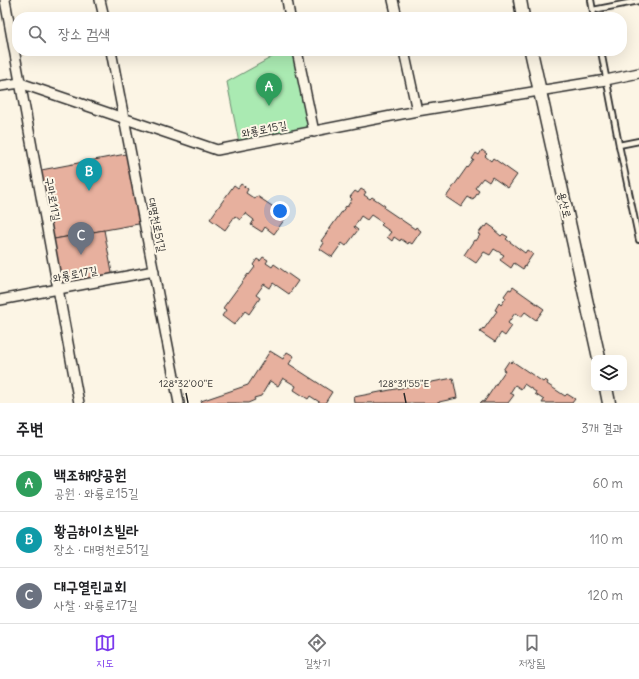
<!DOCTYPE html>
<html lang="ko">
<head>
<meta charset="utf-8">
<style>
  :root { --surface:#fff; --page:#f2f2f2; --text:#202124; --muted:#757577; --line:#e0e0e0; --accent:#7c3aed }
  body { margin:0; font-family:Delius,"Poor Story",sans-serif; background:var(--page); color:var(--text) }
  .controls { position:absolute; right:12px; bottom:12px; display:grid; overflow:hidden; border-radius:8px; box-shadow:0 4px 16px #0002 }
  .controls button { width:36px; height:36px; display:grid; place-items:center; padding:0; border:0; border-bottom:1px solid var(--line); background:var(--surface); color:var(--text); font:20px sans-serif }
  .you { position:absolute; left:280px; top:211px; width:14px; height:14px; margin:-10px; border:3px solid #fff; border-radius:50%; background:#1a73e8; box-shadow:0 0 0 6px #1a73e833 }
  .badge { display:grid; place-items:center; width:26px; height:26px; border-radius:50%; background:var(--accent); color:#fff; font-size:13px; font-weight:700 }
  .pin { position:absolute; translate:-50% -33px; filter:drop-shadow(0 1px 2px #0008) }
  .pin::after { content:''; position:absolute; top:21px; width:14px; height:12px; background:inherit; clip-path:polygon(0 0,100% 0,50% 100%) }
  .list { margin:0; padding:0; list-style:none }
  h2 { display:flex; justify-content:space-between; align-items:center; height:52px; margin:0; padding:0 16px; font-size:17px }
  h2 small { font-size:13px; font-weight:400; color:var(--muted) }
  .list li { display:grid; grid-template-columns:26px 1fr auto; gap:12px; align-items:center; box-sizing:border-box; height:56px; padding:0 16px; border-top:1px solid var(--line) }
  .list b { display:block; font-size:15px; white-space:nowrap }
  .list p { margin:0; font-size:13px; white-space:nowrap; color:var(--muted) }
  .list em { font-size:13px; font-style:normal; color:var(--muted) }
  .icon { flex:none; width:22px; height:22px; fill:none; stroke:currentColor; stroke-width:2; stroke-linecap:round; stroke-linejoin:round }
  .map { position:relative; flex:none; width:639px; height:403px; overflow:hidden }
  .search { position:absolute; background:var(--surface); box-shadow:0 4px 16px #0002; left:12px; right:12px; top:12px; height:44px; display:flex; align-items:center; gap:10px; box-sizing:border-box; padding:0 14px; border-radius:16px; color:var(--muted); font-size:15px }
  .sheet { height:220px; background:var(--surface) }
  nav { display:flex; justify-content:space-around; align-items:center; box-sizing:border-box; height:56px; border-top:1px solid var(--line); background:var(--surface); font-size:11px; color:var(--muted) }
  nav a { display:grid; justify-items:center; gap:2px }
  nav .on { color:var(--accent) }
  .map>svg:first-child { display:block }
  .green { fill:#aaeab2; stroke:#6a8a6e }
  .building { fill:#e7b09e; stroke:#2b2b2b }
  .lines { fill:none; stroke-linecap:round; stroke-linejoin:round }
  .service-casing { stroke:#2b2b2b; stroke-width:8 }
  .minor-casing { stroke:#2b2b2b; stroke-width:12 }
  .secondary-casing { stroke:#2b2b2b; stroke-width:15 }
  .service { stroke:#fcf5e5; stroke-width:4.5 }
  .minor { stroke:#fcf5e5; stroke-width:9 }
  .secondary { stroke:#fcf5e5; stroke-width:12 }
  .ticks { fill:none; stroke:#2b2b2b; stroke-width:1.5 }
  .labels { text-anchor:middle; dominant-baseline:central; stroke-width:4; stroke-linejoin:round; paint-order:stroke }
  .street-label { font-size:11px; fill:#2b2b2b; stroke:#fcf5e5 }
  .ticks-label { font-size:10px; text-anchor:middle; fill:#2b2b2b; stroke:#fcf5e5; stroke-width:4; stroke-linejoin:round; paint-order:stroke }
</style>
</head>
<body>
<div class="map">
<svg width="639" height="403" viewBox="0 0 639 403">
  <rect width="100%" height="100%" fill="#fcf5e5"/>
  <filter id="ink" filterUnits="userSpaceOnUse"><feTurbulence type="fractalNoise" baseFrequency=".025" numOctaves="2"/><feDisplacementMap in="SourceGraphic" scale="8" xChannelSelector="R" yChannelSelector="G"/><feConvolveMatrix kernelMatrix="1 2 1 2 8 2 1 2 1" color-interpolation-filters="sRGB"/></filter>
  <g filter="url(#ink)">
    <polygon class="green" points="283,51 294,51 311,129 239,143 227,82"/>
    <g class="building">
      <polygon points="482,150 487,154 485,156 491,161 493,158 517,175 508,188 492,177 489,182 483,178 475,188 479,191 473,200 468,197 461,207 446,197 467,167 468,168 474,160 472,159 476,153 479,155"/>
      <polygon points="131,153 144,223 49,240 36,171"/>
      <polygon points="241,184 248,189 246,193 255,199 257,196 287,216 274,234 265,227 262,232 251,225 254,220 245,213 240,220 235,216 225,230 210,219 234,185 238,188"/>
      <polygon points="361,189 366,192 364,195 370,199 372,197 385,206 384,208 415,229 416,227 421,231 412,244 409,242 408,244 401,239 400,241 394,237 392,241 387,237 391,232 381,225 383,223 371,215 367,220 361,216 354,227 358,230 346,246 342,243 332,257 320,249 324,243 321,241 346,206 347,207 352,199 350,197 355,191 358,193"/>
      <polygon points="488,224 495,229 494,230 501,236 503,234 508,237 506,239 525,253 527,250 533,254 523,269 514,263 511,268 500,260 504,255 494,249 490,255 484,252 476,263 464,255 474,240 476,241 480,235 478,234 484,226 486,227"/>
      <polygon points="104,230 113,278 58,289 49,240"/>
      <polygon points="263,257 268,260 266,263 272,267 274,264 298,281 289,294 273,283 270,288 264,284 256,295 260,298 249,314 245,311 234,325 222,316 226,310 223,308 248,274 249,275 255,267 253,265 257,259 260,261"/>
      <polygon points="513,287 544,309 536,320 525,312 521,317 515,313 508,323 512,326 505,336 501,333 495,342 480,332 483,328 484,329 497,311 495,310 499,303 501,305 506,298 504,296 509,289 511,290"/>
      <polygon points="270,351 283,359 287,352 294,356 289,364 332,392 325,403 321,403 310,396 308,399 294,390 296,386 283,378 278,386 270,381 261,396 254,398 255,400 248,403 202,403 201,401 248,385"/>
      <polygon points="509,361 511,363 512,361 543,382 545,380 548,382 547,384 565,396 567,394 575,399 572,403 542,403 544,400 535,394 536,392 524,384 521,389 515,385 510,393 514,395 508,403 480,403 482,401 484,402 505,371 503,370"/>
      <polygon points="453,378 457,398 439,402 439,403 355,403 354,397"/>
    </g>
    <g class="lines">
      <defs>
        <g id="service">
          <polyline points="591,0 594,17"/>
          <polyline points="593,10 639,1"/>
          <polyline points="601,51 619,145 639,240"/>
          <polyline points="619,145 639,141"/>
        </g>
        <g id="minor">
          <polyline points="5,0 79,403"/>
          <polyline points="100,0 104,17"/>
          <polyline points="287,0 290,17"/>
          <polyline points="393,0 397,17"/>
          <polyline points="111,51 179,403"/>
          <polyline points="297,51 314,132"/>
          <polyline points="404,51 417,111"/>
          <polyline points="0,86 20,83 217,150 417,111 606,80 639,73"/>
          <polyline points="0,300 154,271"/>
        </g>
        <g id="secondary">
          <polyline points="520,0 523,17"/>
          <polyline points="531,51 599,358"/>
          <polyline points="606,388 609,403"/>
        </g>
      </defs>
      <use href="#service" class="service-casing"/>
      <use href="#minor" class="minor-casing"/>
      <use href="#secondary" class="secondary-casing"/>
      <use href="#service" class="service"/>
      <use href="#minor" class="minor"/>
      <use href="#secondary" class="secondary"/>
    </g>
  </g>
  <path class="ticks" d="M186 393 188 403M404 393 406 403"/>
  <g class="labels">
    <g class="street-label">
      <text transform="translate(264 129) rotate(-11)">와룡로15길</text>
      <text transform="translate(53 199) rotate(80)">구마로11길</text>
      <text transform="translate(565 205) rotate(77)">용산로</text>
      <text transform="translate(157 225) rotate(79)">대명천로51길</text>
      <text transform="translate(75 274) rotate(-11)">와룡로17길</text>
    </g>
  </g>
  <g class="ticks-label">
    <text x="186" y="387">128°32'00"E</text>
    <text x="404" y="387">128°31'55"E</text>
  </g>
</svg>
<div class="controls">
<button><svg class="icon" aria-label="layers" viewBox="0 0 24 24"><path d="M12 4l9 5-9 5-9-5zM3 14l9 5 9-5"/></svg></button>
</div>
<div class="you"></div>
<div class="pin badge" style="left:269px;top:106px;background:#2e9e5b">A</div>
<div class="pin badge" style="left:89px;top:191px;background:#0f9aa8">B</div>
<div class="pin badge" style="left:81px;top:255px;background:#6b7280">C</div>
<div class="search"><svg class="icon" aria-label="search" viewBox="0 0 24 24"><circle cx="10" cy="10" r="6"/><path d="M15 15l6 6"/></svg>장소 검색</div>
</div>
<section class="sheet">
<h2>주변<small>3개 결과</small></h2>
<ul class="list">
<li><span class="badge" style="background:#2e9e5b">A</span><div><b>백조해양공원</b><p>공원 · 와룡로15길</p></div><em>60 m</em></li>
<li><span class="badge" style="background:#0f9aa8">B</span><div><b>황금하이츠빌라</b><p>장소 · 대명천로51길</p></div><em>110 m</em></li>
<li><span class="badge" style="background:#6b7280">C</span><div><b>대구열린교회</b><p>사찰 · 와룡로17길</p></div><em>120 m</em></li>
</ul>
</section>
<nav>
<a class="on"><svg class="icon" aria-label="map" viewBox="0 0 24 24"><path d="M3 6l6-2 6 2 6-2v14l-6 2-6-2-6 2zM9 4v14M15 6v14"/></svg>지도</a>
<a><svg class="icon" aria-label="directions" viewBox="0 0 24 24"><path d="M12 3l9 9-9 9-9-9zM9 14v-3h6M13 9l2 2-2 2"/></svg>길찾기</a>
<a><svg class="icon" aria-label="saved" viewBox="0 0 24 24"><path d="M7 4h10v16l-5-4-5 4z"/></svg>저장됨</a>
</nav>
</body>
</html>
